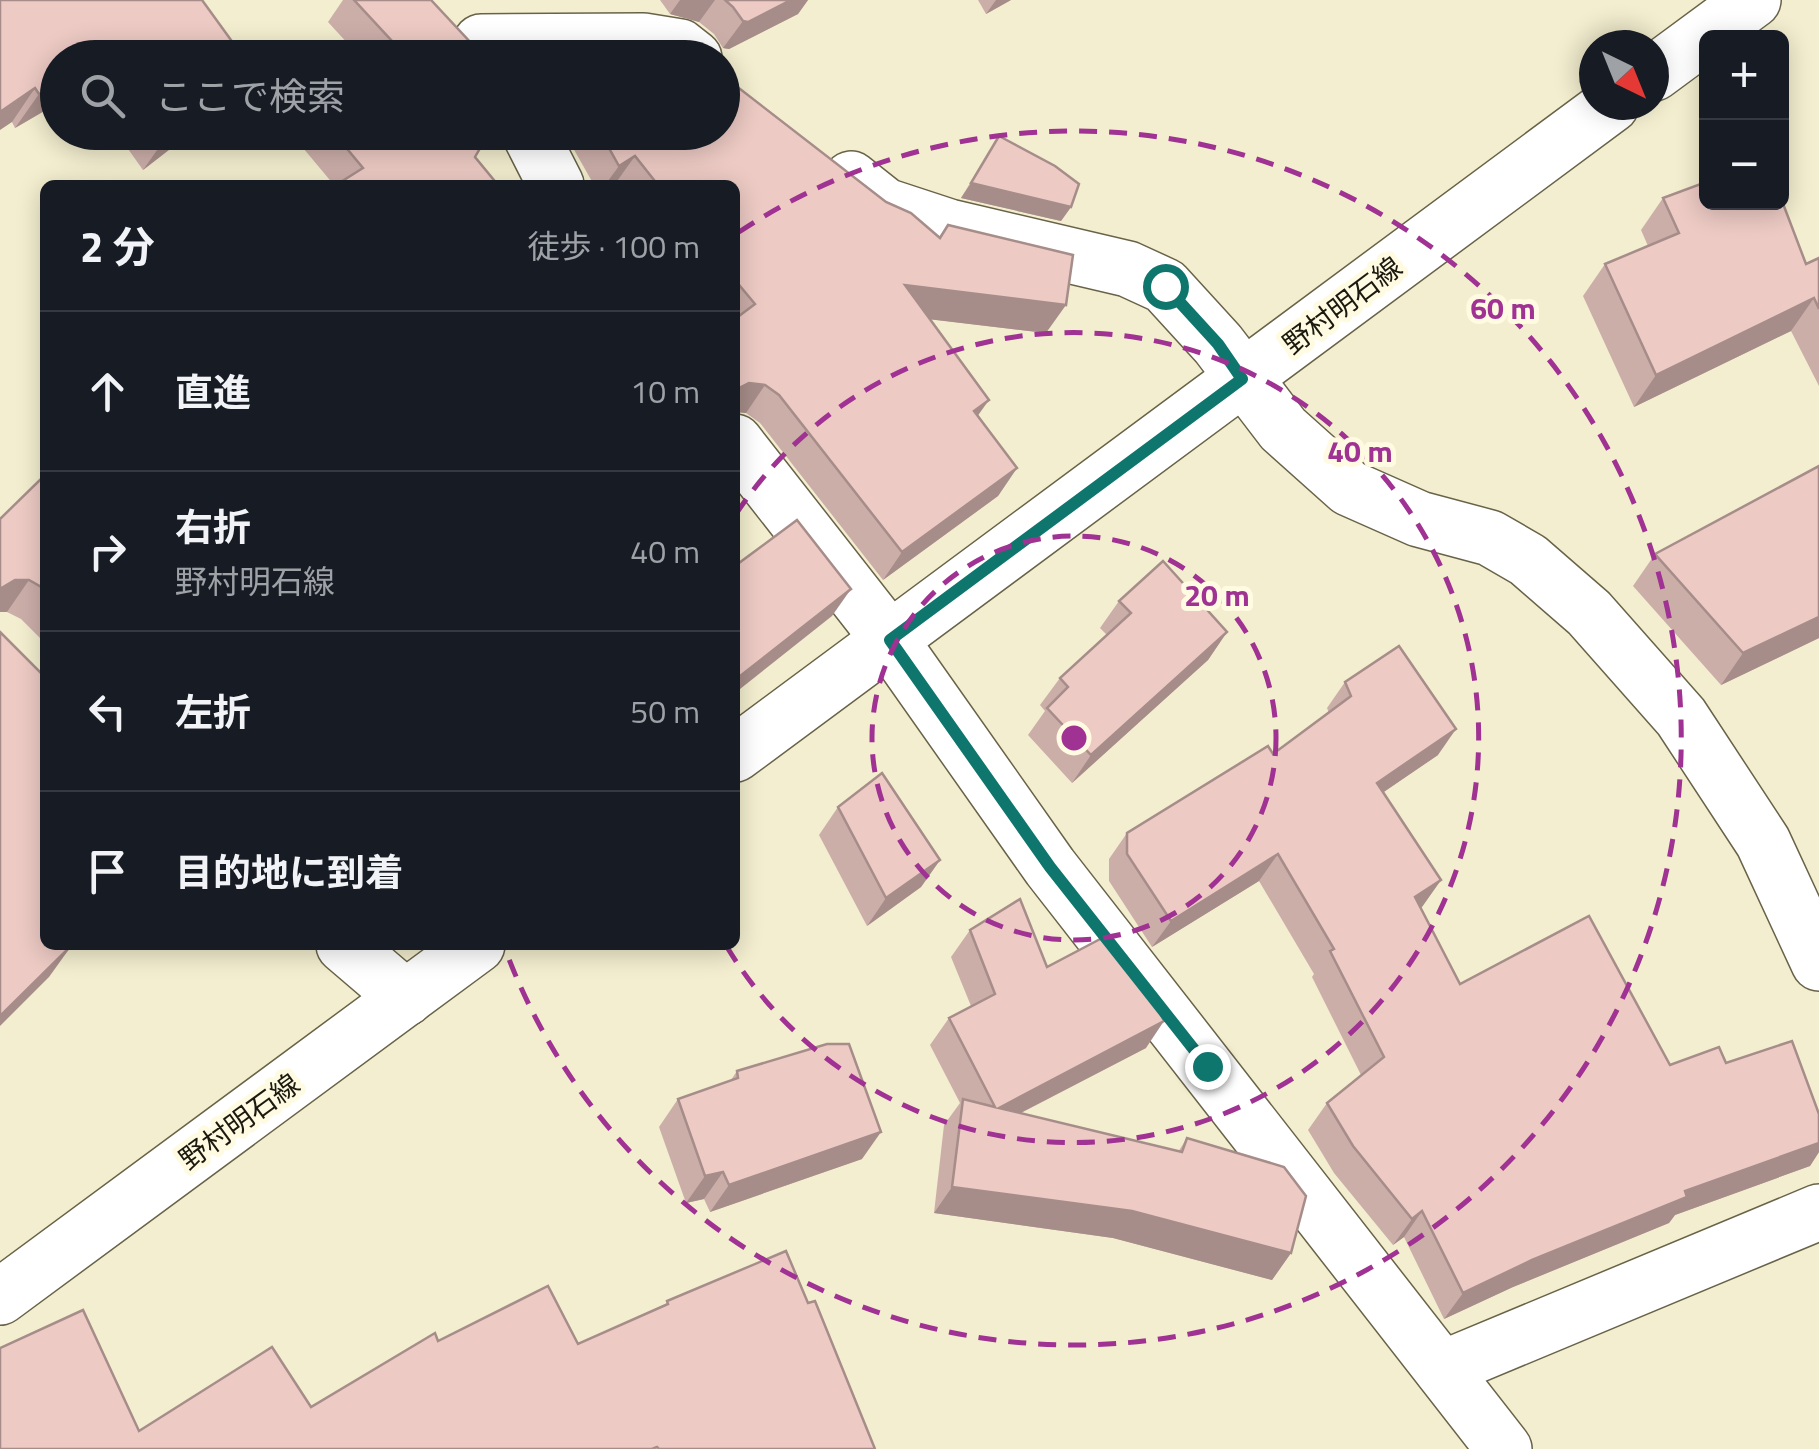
<!DOCTYPE html>
<html lang="ja">
<head>
<meta charset="utf-8">
<style>
  :root { --surface:#171b24; --page:#20242c; --text:#f1f3f6; --muted:#9ea1a6; --line:#363941 }
  body { margin:0; font-family:"Titillium Web","Noto Sans JP",sans-serif; background:var(--page); color:var(--text) }
  .controls { position:absolute; right:30px; top:30px; display:grid; overflow:hidden; border-radius:15px; box-shadow:0 5px 25px #0003 }
  .controls button { width:90px; height:90px; display:grid; place-items:center; padding:0; border:0; border-bottom:2px solid var(--line); background:var(--surface); color:var(--text); font:50px sans-serif }
  .compass { position:absolute; left:1579px; top:30px; width:90px; height:90px; border-radius:50%; background:var(--surface); box-shadow:0 5px 25px #0003; rotate:137deg }
  .stop { position:absolute; width:30px; height:30px; margin:-22px; border:8px solid #0f766e; border-radius:50%; background:#fff }
  .stop.end { background:#0f766e; border-color:#fff; box-shadow:0 2px 10px #0008 }
  .list { margin:0; padding:0; list-style:none }
  h2 { display:flex; justify-content:space-between; align-items:center; height:130px; margin:0; padding:0 40px; font-size:42px }
  h2 small { font-size:32px; font-weight:400; color:var(--muted) }
  .list li { display:grid; grid-template-columns:65px 1fr auto; gap:30px; align-items:center; box-sizing:border-box; height:160px; padding:0 40px; border-top:2px solid var(--line) }
  .list b { display:block; font-size:38px; white-space:nowrap }
  .list p { margin:0; font-size:32px; white-space:nowrap; color:var(--muted) }
  .list em { font-size:32px; font-style:normal; color:var(--muted) }
  .icon { flex:none; width:55px; height:55px; fill:none; stroke:currentColor; stroke-width:2; stroke-linecap:round; stroke-linejoin:round }
  .map { position:relative; flex:none; width:1819px; height:1449px; overflow:hidden }
  .search { position:absolute; background:var(--surface); box-shadow:0 5px 25px #0003; left:40px; top:40px; width:700px; height:110px; display:flex; align-items:center; gap:25px; box-sizing:border-box; padding:0 35px; border-radius:55px; color:var(--muted); font-size:38px }
  .panel { position:absolute; background:var(--surface); box-shadow:0 5px 25px #0003; left:40px; top:180px; width:700px; height:770px; border-radius:15px }
  .map>svg:first-child { display:block }
  .lines { fill:none; stroke-linecap:round; stroke-linejoin:round }
  .minor-casing { stroke:#686348; stroke-width:58 }
  .major-casing { stroke:#686348; stroke-width:58 }
  .minor { stroke:#fff; stroke-width:55 }
  .major { stroke:#fff; stroke-width:55 }
  .wall { fill:#ccaea9 }
  .shaded-wall { fill:#a68d89 }
  .building { fill:#edcac4; stroke:#a68d89; stroke-width:2.5 }
  .route { stroke:#0f766e; stroke-width:12 }
  .ring { fill:none; stroke:#9f3292; stroke-width:5; stroke-dasharray:18 12 }
  .labels { text-anchor:middle; dominant-baseline:central; stroke-width:10; stroke-linejoin:round; paint-order:stroke }
  .street-label { font-size:28px; fill:#1c1a0f; stroke:#fffbe2 }
  .centre { fill:#9f3292; stroke:#fffbe2; stroke-width:5 }
  .ring-label { font-size:30px; text-anchor:middle; font-weight:bold; fill:#9f3292; stroke:#fffbe2; stroke-width:10; stroke-linejoin:round; paint-order:stroke }
</style>
</head>
<body>
<div class="map">
<svg width="1819" height="1449" viewBox="0 0 1819 1449">
  <rect width="100%" height="100%" fill="#f3eecf"/>
  <g class="lines">
    <defs>
      <g id="minor">
        <polyline points="481,42 643,41 680,47 694,58"/>
        <polyline points="529,132 556,185"/>
        <polyline points="851,179 885,206 949,227 1128,269 1165,286 1218,344 1283,429 1349,488 1419,519 1490,538 1528,560 1589,613 1681,717 1763,842 1819,963"/>
        <polyline points="735,442 890,640 1050,867 1504,1449"/>
        <polyline points="344,945 406,998"/>
        <polyline points="1442,1369 1819,1212"/>
      </g>
      <g id="major">
        <polyline points="1654,73 1753,0"/>
        <polyline points="735,754 1611,105"/>
        <polyline points="0,1297 477,945"/>
      </g>
    </defs>
    <use href="#minor" class="minor-casing"/>
    <use href="#major" class="major-casing"/>
    <use href="#minor" class="minor"/>
    <use href="#major" class="major"/>
  </g>
  <g class="wall">
    <polygon points="0,0 244,58 58,58 58,103 15,128 12,122"/>
    <polygon points="343,0 431,0 485,58 361,58 328,22"/>
    <polygon points="660,0 808,0 798,14 729,49 723,48 714,34 699,22 670,14"/>
    <polygon points="978,0 1011,0 986,14"/>
    <polygon points="116,132 192,132 143,170"/>
    <polygon points="295,132 483,132 469,140 475,157 498,185 334,185 293,136"/>
    <polygon points="564,132 722,132 886,202 939,237 948,225 1046,333 929,319 978,415 1017,468 998,496 883,580 760,423 746,413 735,412 735,185 594,185"/>
    <polygon points="999,136 1071,207 1061,221 961,198"/>
    <polygon points="1663,198 1806,264 1819,258 1819,386 1791,331 1634,407 1583,296 1605,264 1648,246 1641,230"/>
    <polygon points="1819,466 1819,638 1721,685 1633,586 1655,554"/>
    <polygon points="45,475 45,643 21,619 7,612 0,612"/>
    <polygon points="1119,601 1227,632 1208,660 1072,783 1028,735 1045,711 1040,705 1060,678 1107,635 1100,628"/>
    <polygon points="1345,682 1438,755 1383,792 1441,880 1421,908 1460,984 1670,1065 1726,1063 1819,1114 1819,1152 1810,1166 1675,1215 1669,1223 1513,1287 1444,1319 1404,1237 1393,1245 1334,1173 1308,1130 1327,1103 1361,1075 1312,977 1314,974 1259,881 1152,947 1109,881 1109,859 1127,833 1273,754 1329,713 1327,708"/>
    <polygon points="838,807 940,860 921,887 867,926 819,835"/>
    <polygon points="970,930 1047,967 1146,1048 1021,1113 1178,1152 1187,1138 1291,1253 1272,1280 1113,1238 934,1213 944,1125 960,1103 930,1045 949,1018 971,1006 951,957"/>
    <polygon points="737,1071 862,1159 710,1212 704,1199 686,1203 659,1127 678,1099 731,1080"/>
  </g>
  <g class="shaded-wall">
    <polygon points="680,0 715,0 699,22 670,14"/>
    <polygon points="791,0 808,0 798,14 729,49 723,48 743,21"/>
    <polygon points="996,0 1011,0 986,14"/>
    <polygon points="58,83 58,103 15,128 39,94"/>
    <polygon points="35,88 12,122 0,130 0,112"/>
    <polygon points="171,132 192,132 143,170 167,136"/>
    <polygon points="457,132 483,132 439,158"/>
    <polygon points="635,156 615,184 605,185 619,166"/>
    <polygon points="971,183 1071,207 1061,221 961,198"/>
    <polygon points="905,285 1066,305 1046,333 885,314"/>
    <polygon points="1814,298 1791,331 1634,407 1656,375"/>
    <polygon points="749,383 765,385 746,413 735,412 735,390"/>
    <polygon points="989,400 969,428 974,411"/>
    <polygon points="1017,468 998,496 883,580 902,552"/>
    <polygon points="15,580 29,580 7,612 0,612 0,589"/>
    <polygon points="851,589 832,616 735,693 735,680"/>
    <polygon points="1819,617 1819,638 1721,685 1743,653"/>
    <polygon points="1227,632 1208,660 1072,783 1091,755"/>
    <polygon points="1456,729 1438,755 1359,809 1377,783"/>
    <polygon points="1278,854 1259,881 1152,947 1171,921"/>
    <polygon points="940,860 921,887 867,926 886,898"/>
    <polygon points="1441,880 1422,907 1396,924 1415,897"/>
    <polygon points="72,945 49,977 0,1026 0,1016"/>
    <polygon points="1164,1021 1146,1048 980,1134 999,1108"/>
    <polygon points="881,1132 862,1159 710,1212 729,1185"/>
    <polygon points="1819,1143 1819,1152 1810,1166 1675,1215 1669,1223 1513,1287 1444,1319 1463,1293 1532,1260 1685,1191"/>
    <polygon points="723,1172 704,1199 686,1203 705,1176"/>
    <polygon points="952,1187 1132,1211 1291,1253 1272,1280 1113,1238 934,1213"/>
    <polygon points="1422,1211 1404,1237 1393,1245 1412,1219"/>
  </g>
  <g class="building">
    <polygon points="0,0 202,0 244,58 110,58 108,55 102,58 58,58 58,83 39,94 35,88 0,112"/>
    <polygon points="354,0 431,0 485,58 370,58 391,40"/>
    <polygon points="725,0 791,0 748,22 743,21 733,7"/>
    <polygon points="635,44 687,48 706,58 615,58"/>
    <polygon points="722,75 886,202 911,213 940,238 948,225 1073,255 1066,305 905,285 989,400 974,411 1017,468 902,552 779,395 765,385 749,383 735,390 735,319 755,304 735,280 735,185 658,185 635,156 619,166 600,132 722,132"/>
    <polygon points="333,132 462,132 479,150 475,157 498,185 336,185 363,168"/>
    <polygon points="999,136 1055,166 1079,184 1071,207 971,183"/>
    <polygon points="1706,182 1706,202 1782,202 1782,201 1806,264 1819,258 1819,309 1814,298 1656,375 1605,264 1679,233 1663,198"/>
    <polygon points="1819,466 1819,617 1743,653 1655,554"/>
    <polygon points="45,475 45,589 29,580 15,580 0,589 0,519"/>
    <polygon points="797,520 851,589 735,680 735,566"/>
    <polygon points="1163,561 1227,632 1091,755 1047,708 1068,687 1060,678 1131,613 1119,601"/>
    <polygon points="0,632 45,677 45,945 72,945 0,1016"/>
    <polygon points="1399,646 1456,729 1377,783 1441,880 1415,897 1460,984 1589,916 1670,1065 1719,1047 1726,1063 1792,1041 1819,1114 1819,1143 1685,1191 1687,1197 1532,1260 1463,1293 1422,1211 1412,1219 1353,1146 1327,1103 1384,1057 1330,951 1334,949 1278,854 1171,921 1127,854 1127,833 1268,746 1273,754 1351,696 1345,682"/>
    <polygon points="882,773 940,860 886,898 838,807"/>
    <polygon points="1020,899 1047,967 1104,937 1155,1002 1164,1021 999,1108 1182,1152 1187,1138 1284,1167 1306,1196 1291,1253 1132,1211 952,1187 963,1099 995,1107 949,1018 995,994 970,930"/>
    <polygon points="827,1044 849,1044 881,1132 729,1185 723,1172 705,1176 678,1099 738,1078 737,1071"/>
    <polygon points="786,1251 808,1303 815,1301 875,1449 659,1449 657,1447 652,1449 0,1449 0,1348 83,1310 139,1431 272,1347 311,1407 435,1333 438,1341 548,1286 578,1344 668,1304 667,1301"/>
  </g>
  <g class="lines">
    <polyline class="route" points="1165,286 1218,344 1242,379 890,640 1050,867 1207,1066"/>
  </g>
  <g class="ring">
    <circle cx="1074" cy="738" r="202"/>
    <path d="M736 514A405 405 0 1 1 727 947"/>
    <path d="M739 232A607 607 0 1 1 504 946"/>
  </g>
  <g class="labels">
    <g class="street-label">
      <text transform="translate(1342 305) rotate(-37)">野村明石線</text>
      <text transform="translate(239 1121) rotate(-36)">野村明石線</text>
    </g>
  </g>
  <circle cx="1074" cy="738" r="15" class="centre"/>
  <g class="ring-label">
    <text x="1503" y="319">60 m</text>
    <text x="1360" y="462">40 m</text>
    <text x="1217" y="606">20 m</text>
  </g>
</svg>
<div class="controls">
<button>+</button>
<button>−</button>
</div>
<svg class="compass" viewBox="-18 -18 36 36"><path d="M0-13l5 13h-10z" fill="#e53935"/><path d="M0 13l5-13h-10z" fill="#9ea1a6"/></svg>
<div class="stop" style="left:1165px;top:286px"></div>
<div class="stop end" style="left:1207px;top:1066px"></div>
<div class="search"><svg class="icon" aria-label="search" viewBox="0 0 24 24"><circle cx="10" cy="10" r="6"/><path d="M15 15l6 6"/></svg>ここで検索</div>
<section class="panel">
<h2>2 分<small>徒歩 · 100 m</small></h2>
<ul class="list">
<li><svg class="icon" aria-label="ahead" viewBox="0 0 24 24"><path d="M12 20V5M6 11l6-6 6 6"/></svg><div><b>直進</b></div><em>10 m</em></li>
<li><svg class="icon" aria-label="right" viewBox="0 0 24 24"><path d="M7 20v-9h11M14 6l5 5-5 5"/></svg><div><b>右折</b><p>野村明石線</p></div><em>40 m</em></li>
<li><svg class="icon" aria-label="left" viewBox="0 0 24 24"><path d="M17 20v-9H6M10 6l-5 5 5 5"/></svg><div><b>左折</b></div><em>50 m</em></li>
<li><svg class="icon" aria-label="arrive" viewBox="0 0 24 24"><path d="M6 21V4h12l-3 4 3 4H6"/></svg><div><b>目的地に到着</b></div></li>
</ul>
</section>
</div>
</body>
</html>
